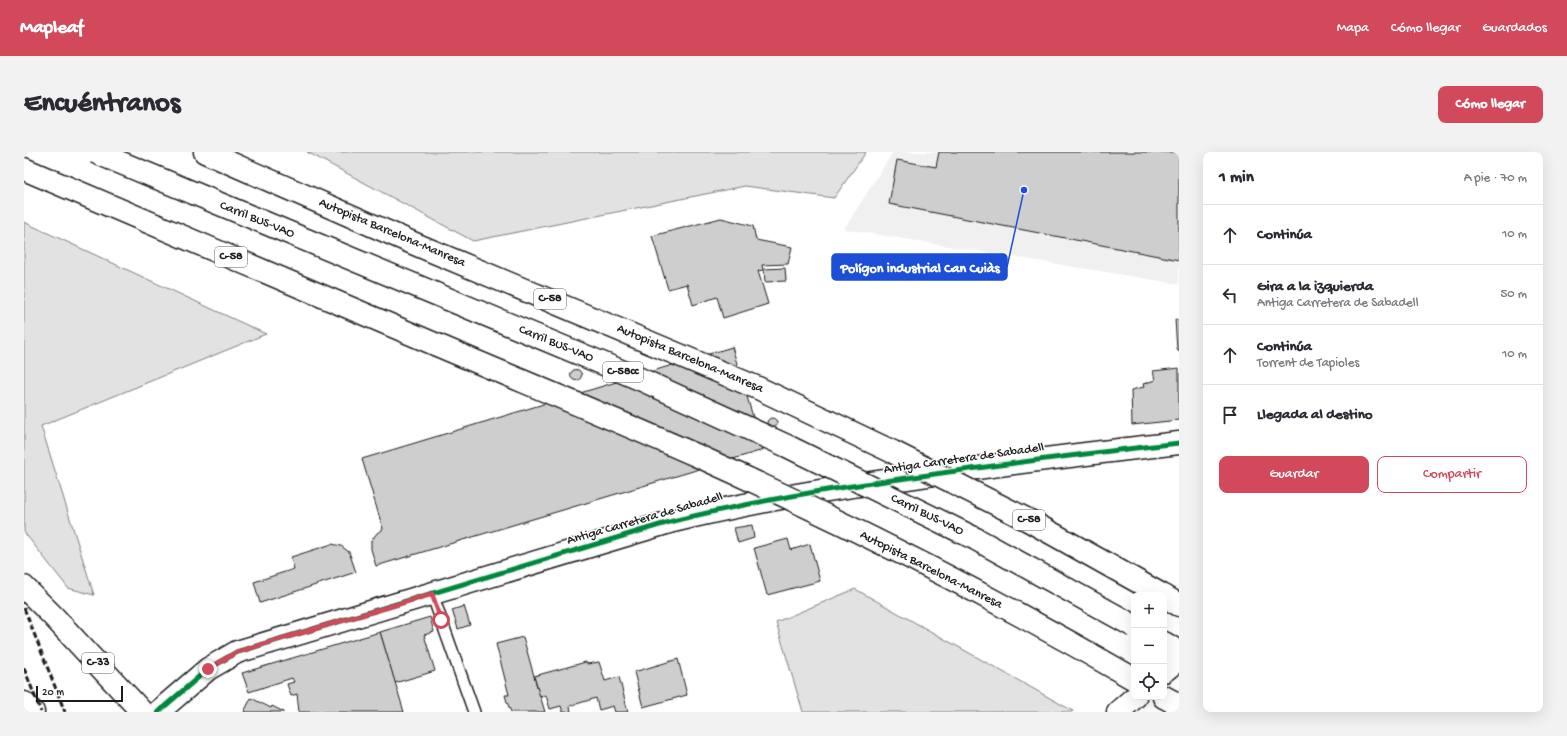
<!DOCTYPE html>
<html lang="es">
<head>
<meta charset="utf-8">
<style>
  :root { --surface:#fff; --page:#f2f2f3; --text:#2b2b33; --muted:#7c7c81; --line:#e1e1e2; --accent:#d1495b }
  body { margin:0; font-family:"Gochi Hand",sans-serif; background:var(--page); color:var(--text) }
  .controls { position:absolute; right:12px; bottom:12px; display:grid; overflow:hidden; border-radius:8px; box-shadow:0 4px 16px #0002 }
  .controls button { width:36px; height:36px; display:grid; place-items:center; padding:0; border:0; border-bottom:1px solid var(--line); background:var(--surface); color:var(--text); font:20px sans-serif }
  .scale { position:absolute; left:12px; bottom:10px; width:87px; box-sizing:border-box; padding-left:4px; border:2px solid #1c1c1c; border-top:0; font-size:11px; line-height:14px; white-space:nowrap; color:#1c1c1c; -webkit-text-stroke:3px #fff; paint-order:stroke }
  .stop { position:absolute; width:12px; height:12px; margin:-9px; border:3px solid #d1495b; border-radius:50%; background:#fff }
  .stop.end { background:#d1495b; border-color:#fff; box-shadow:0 1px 4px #0008 }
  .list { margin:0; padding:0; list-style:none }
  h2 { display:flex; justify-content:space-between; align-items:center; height:52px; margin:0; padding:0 16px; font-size:17px }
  h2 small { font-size:13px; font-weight:400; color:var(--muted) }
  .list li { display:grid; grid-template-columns:26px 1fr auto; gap:12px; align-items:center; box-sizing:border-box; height:60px; padding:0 16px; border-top:1px solid var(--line) }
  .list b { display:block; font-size:15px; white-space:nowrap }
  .list p { margin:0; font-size:13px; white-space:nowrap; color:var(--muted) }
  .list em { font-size:13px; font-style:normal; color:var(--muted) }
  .actions { display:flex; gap:8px; padding:12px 16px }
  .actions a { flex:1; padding:9px 0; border:1px solid var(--accent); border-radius:8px; text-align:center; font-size:14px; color:var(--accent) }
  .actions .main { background:var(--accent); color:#fff }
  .icon { flex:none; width:22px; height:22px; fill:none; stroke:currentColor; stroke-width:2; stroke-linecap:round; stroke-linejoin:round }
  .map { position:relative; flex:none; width:1155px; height:560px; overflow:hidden; border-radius:8px }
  header { display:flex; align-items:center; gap:24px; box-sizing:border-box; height:56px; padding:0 20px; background:var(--accent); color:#fff }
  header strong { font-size:19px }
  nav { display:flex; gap:22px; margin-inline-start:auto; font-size:14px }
  .intro { display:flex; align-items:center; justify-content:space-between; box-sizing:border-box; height:96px; padding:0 24px }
  h1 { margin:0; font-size:28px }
  .button { padding:10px 18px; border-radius:8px; background:var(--accent); color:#fff; font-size:14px; font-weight:700 }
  main { display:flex; gap:24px; padding:0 24px }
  aside { flex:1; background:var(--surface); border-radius:8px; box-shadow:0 4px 16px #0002 }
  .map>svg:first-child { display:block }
  .built { fill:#f0f0f0 }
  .green { fill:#e2e2e2; stroke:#7f7f7f }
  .building { fill:#cecece; stroke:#1c1c1c }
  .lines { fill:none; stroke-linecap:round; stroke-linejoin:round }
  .service-casing { stroke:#1c1c1c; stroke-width:14 }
  .minor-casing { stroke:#1c1c1c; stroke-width:25 }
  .secondary-casing { stroke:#1c1c1c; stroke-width:25 }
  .trunk-casing { stroke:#1c1c1c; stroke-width:25 }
  .motorway-casing { stroke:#1c1c1c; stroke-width:25 }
  .service { stroke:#fff; stroke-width:11 }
  .minor { stroke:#fff; stroke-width:22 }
  .secondary { stroke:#fff; stroke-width:22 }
  .trunk { stroke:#fff; stroke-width:22 }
  .motorway { stroke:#fff; stroke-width:22 }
  .rail { stroke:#1c1c1c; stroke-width:3; stroke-dasharray:6 3; stroke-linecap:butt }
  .trunk-bridge-casing { stroke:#1c1c1c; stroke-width:25; stroke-linecap:butt }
  .motorway-bridge-casing { stroke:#1c1c1c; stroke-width:25; stroke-linecap:butt }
  .trunk-bridge { stroke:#fff; stroke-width:22 }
  .motorway-bridge { stroke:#fff; stroke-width:22 }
  .cycleway-casing { stroke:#fff; stroke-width:8 }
  .cycleway { stroke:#00873e; stroke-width:5 }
  .route { stroke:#d1495b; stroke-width:5 }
  .labels { text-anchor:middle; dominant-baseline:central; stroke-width:3; stroke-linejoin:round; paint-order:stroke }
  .shield { fill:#fff; stroke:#606060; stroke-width:1 }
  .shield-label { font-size:12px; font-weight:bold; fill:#1c1c1c }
  .street-label { font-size:13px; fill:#1c1c1c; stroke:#fff }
  .leader { fill:none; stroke:#1d4ed8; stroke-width:1.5 }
  .callout-dot { fill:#1d4ed8; stroke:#fff; stroke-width:1.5 }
  .callout { fill:#1d4ed8; stroke:#1d4ed8; stroke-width:1.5 }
  .callout-label { font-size:14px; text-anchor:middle; font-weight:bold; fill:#fff }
</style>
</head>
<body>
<header>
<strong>Mapleaf</strong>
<nav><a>Mapa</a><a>Cómo llegar</a><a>Guardados</a></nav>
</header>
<div class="intro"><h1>Encuéntranos</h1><a class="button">Cómo llegar</a></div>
<main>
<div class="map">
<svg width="1155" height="560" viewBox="0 0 1155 560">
  <rect width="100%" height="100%" fill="#fff"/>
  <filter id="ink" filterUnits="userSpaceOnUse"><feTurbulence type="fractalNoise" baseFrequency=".025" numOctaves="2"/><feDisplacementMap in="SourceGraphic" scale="8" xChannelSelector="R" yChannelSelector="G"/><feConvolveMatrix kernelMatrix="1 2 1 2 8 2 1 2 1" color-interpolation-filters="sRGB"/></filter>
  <g filter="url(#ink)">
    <polygon class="built" points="869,0 1155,0 1155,132 820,77"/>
    <g class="green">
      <polygon points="283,0 842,0 810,46 721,34 449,89"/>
      <polygon points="0,70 242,182 17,274 70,443 44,436 0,380"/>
      <polygon points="831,437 1049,559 1048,560 779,560 752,470"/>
    </g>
    <g class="building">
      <polygon points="915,0 1155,0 1155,108 865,52 873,8 912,15"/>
      <polygon points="697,66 729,74 732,88 768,95 764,112 738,113 739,118 734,119 744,152 699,166 693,145 669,153 663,132 644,137 628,84"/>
      <polygon points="761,116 762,129 741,130 740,117"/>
      <polygon points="1151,167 1155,168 1155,199 1153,198"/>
      <polygon points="708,195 739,298 352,414 347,397 347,389 353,381 359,377 338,307"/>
      <polygon points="1155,216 1155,268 1108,273 1107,238 1120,235 1119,232 1131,228 1129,219"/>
      <circle cx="552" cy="223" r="5.5"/>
      <circle cx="748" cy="271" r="5"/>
      <polygon points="728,373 730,386 714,391 710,376"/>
      <polygon points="764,387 767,398 786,392 796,429 743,443 730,396"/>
      <polygon points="308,392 317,394 325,400 332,420 236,451 230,430 270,417 267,405"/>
      <polygon points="440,454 446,473 434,477 428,458"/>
      <polygon points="406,465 410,480 400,483 411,519 371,531 356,480"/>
      <polygon points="356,480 380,560 275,560 273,542 267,544 263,532 270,530 268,526 225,540 218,521"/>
      <polygon points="499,485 510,524 521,560 487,560 483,550 481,543 485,543 472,492"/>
      <polygon points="654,507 663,543 619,555 610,520"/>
      <polygon points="562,510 563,512 575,510 581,529 595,525 604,560 591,560 589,554 575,558 572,546 546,554 547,560 539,560 537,554 526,557 522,543 516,545 510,524"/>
      <polygon points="227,546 247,556 248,554 260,560 220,560"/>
    </g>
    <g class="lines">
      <defs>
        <polyline id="service" points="408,442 450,560"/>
        <path id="minor" d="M134 560 184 517 213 500 649 369C729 349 809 336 890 325 978 312 1067 301 1155 291"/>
        <g id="secondary">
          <polyline points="1140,519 1155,507"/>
          <polyline points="1094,560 1111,545"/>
        </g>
        <polyline id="trunk" points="1140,491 1155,500"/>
        <g id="motorway">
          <polyline points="181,0 391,92 734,236 869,300"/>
          <polyline points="0,17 413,193"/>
          <polyline points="0,435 29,464 118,560"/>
          <polyline points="1140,444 1155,453"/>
          <polyline points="1140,545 1155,553"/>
          <polyline points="0,551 9,560"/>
        </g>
      </defs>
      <use href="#service" class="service-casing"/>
      <use href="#minor" class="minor-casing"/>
      <use href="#secondary" class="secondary-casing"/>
      <use href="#trunk" class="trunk-casing"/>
      <use href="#motorway" class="motorway-casing"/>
      <use href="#service" class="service"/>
      <use href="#minor" class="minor"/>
      <use href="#secondary" class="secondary"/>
      <use href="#trunk" class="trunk"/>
      <use href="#motorway" class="motorway"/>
      <g class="rail">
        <polyline points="0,456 41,560"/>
        <polyline points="0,516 17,560"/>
      </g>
      <defs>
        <polyline id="trunk-bridge" points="71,0 616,227 763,294 952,387 1110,474"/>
        <g id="motorway-bridge">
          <path d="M413 193C500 230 588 266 674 304 823 371 969 445 1110 527"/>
          <polyline points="869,300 1004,368 1138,443"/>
        </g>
      </defs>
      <use href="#trunk-bridge" class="trunk-bridge-casing"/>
      <use href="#motorway-bridge" class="motorway-bridge-casing"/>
      <use href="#trunk-bridge" class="trunk-bridge"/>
      <use href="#motorway-bridge" class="motorway-bridge"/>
      <defs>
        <path id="cycleway" d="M134 560 184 517 213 500 649 369C729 349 809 336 890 325 978 312 1067 301 1155 291"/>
      </defs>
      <use href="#cycleway" class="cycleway-casing"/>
      <use href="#cycleway" class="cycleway"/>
    </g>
  </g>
  <g class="lines" filter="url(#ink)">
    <polyline class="route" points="184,517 213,500 408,442 417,468"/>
  </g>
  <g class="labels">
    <g class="shield">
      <rect x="191" y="95" width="32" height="20" rx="3"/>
      <rect x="510" y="137" width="32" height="20" rx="3"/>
      <rect x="579" y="210" width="40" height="20" rx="3"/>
      <rect x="989" y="358" width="32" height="20" rx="3"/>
      <rect x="58" y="501" width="32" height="20" rx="3"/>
    </g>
    <g class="shield-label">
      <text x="207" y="105">C-58</text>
      <text x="526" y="147">C-58</text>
      <text x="599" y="220">C-58cc</text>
      <text x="1005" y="368">C-58</text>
      <text x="74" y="511">C-33</text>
    </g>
    <g class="street-label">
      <text transform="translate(233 68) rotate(22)">Carril BUS-VAO</text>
      <text transform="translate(368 81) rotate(23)">Autopista Barcelona-Manresa</text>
      <text transform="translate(532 192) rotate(22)">Carril BUS-VAO</text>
      <text transform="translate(666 207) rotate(23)">Autopista Barcelona-Manresa</text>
      <text transform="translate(940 307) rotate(-8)">Antiga Carretera de Sabadell</text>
      <text transform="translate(903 363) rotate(26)">Carril BUS-VAO</text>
      <text transform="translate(621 367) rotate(-16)">Antiga Carretera de Sabadell</text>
      <text transform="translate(907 418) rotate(27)">Autopista Barcelona-Manresa</text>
    </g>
  </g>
  <path class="leader" d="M1000 38L983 115"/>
  <circle class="callout-dot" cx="1000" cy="38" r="4"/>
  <rect class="callout" x="808" y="102" width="175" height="26" rx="4"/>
  <g class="callout-label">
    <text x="896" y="120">Polígon industrial Can Cuiàs</text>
  </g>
</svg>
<div class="controls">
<button>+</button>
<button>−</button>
<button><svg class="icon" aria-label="locate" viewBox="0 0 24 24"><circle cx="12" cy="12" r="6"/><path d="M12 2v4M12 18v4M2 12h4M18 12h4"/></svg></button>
</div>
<div class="scale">20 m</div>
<div class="stop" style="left:417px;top:468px"></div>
<div class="stop end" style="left:184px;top:517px"></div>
</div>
<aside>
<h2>1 min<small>A pie · 70 m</small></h2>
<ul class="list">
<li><svg class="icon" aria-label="ahead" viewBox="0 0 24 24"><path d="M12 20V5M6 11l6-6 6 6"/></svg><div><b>Continúa</b></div><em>10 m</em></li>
<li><svg class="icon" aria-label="left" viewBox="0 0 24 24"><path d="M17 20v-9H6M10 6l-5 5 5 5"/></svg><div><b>Gira a la izquierda</b><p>Antiga Carretera de Sabadell</p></div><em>50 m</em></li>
<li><svg class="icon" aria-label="ahead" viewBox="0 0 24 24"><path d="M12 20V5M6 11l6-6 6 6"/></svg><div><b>Continúa</b><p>Torrent de Tapioles</p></div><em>10 m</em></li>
<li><svg class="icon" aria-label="arrive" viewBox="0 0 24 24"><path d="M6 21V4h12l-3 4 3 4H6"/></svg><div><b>Llegada al destino</b></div></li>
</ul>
<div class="actions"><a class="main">Guardar</a><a>Compartir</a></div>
</aside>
</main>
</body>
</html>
